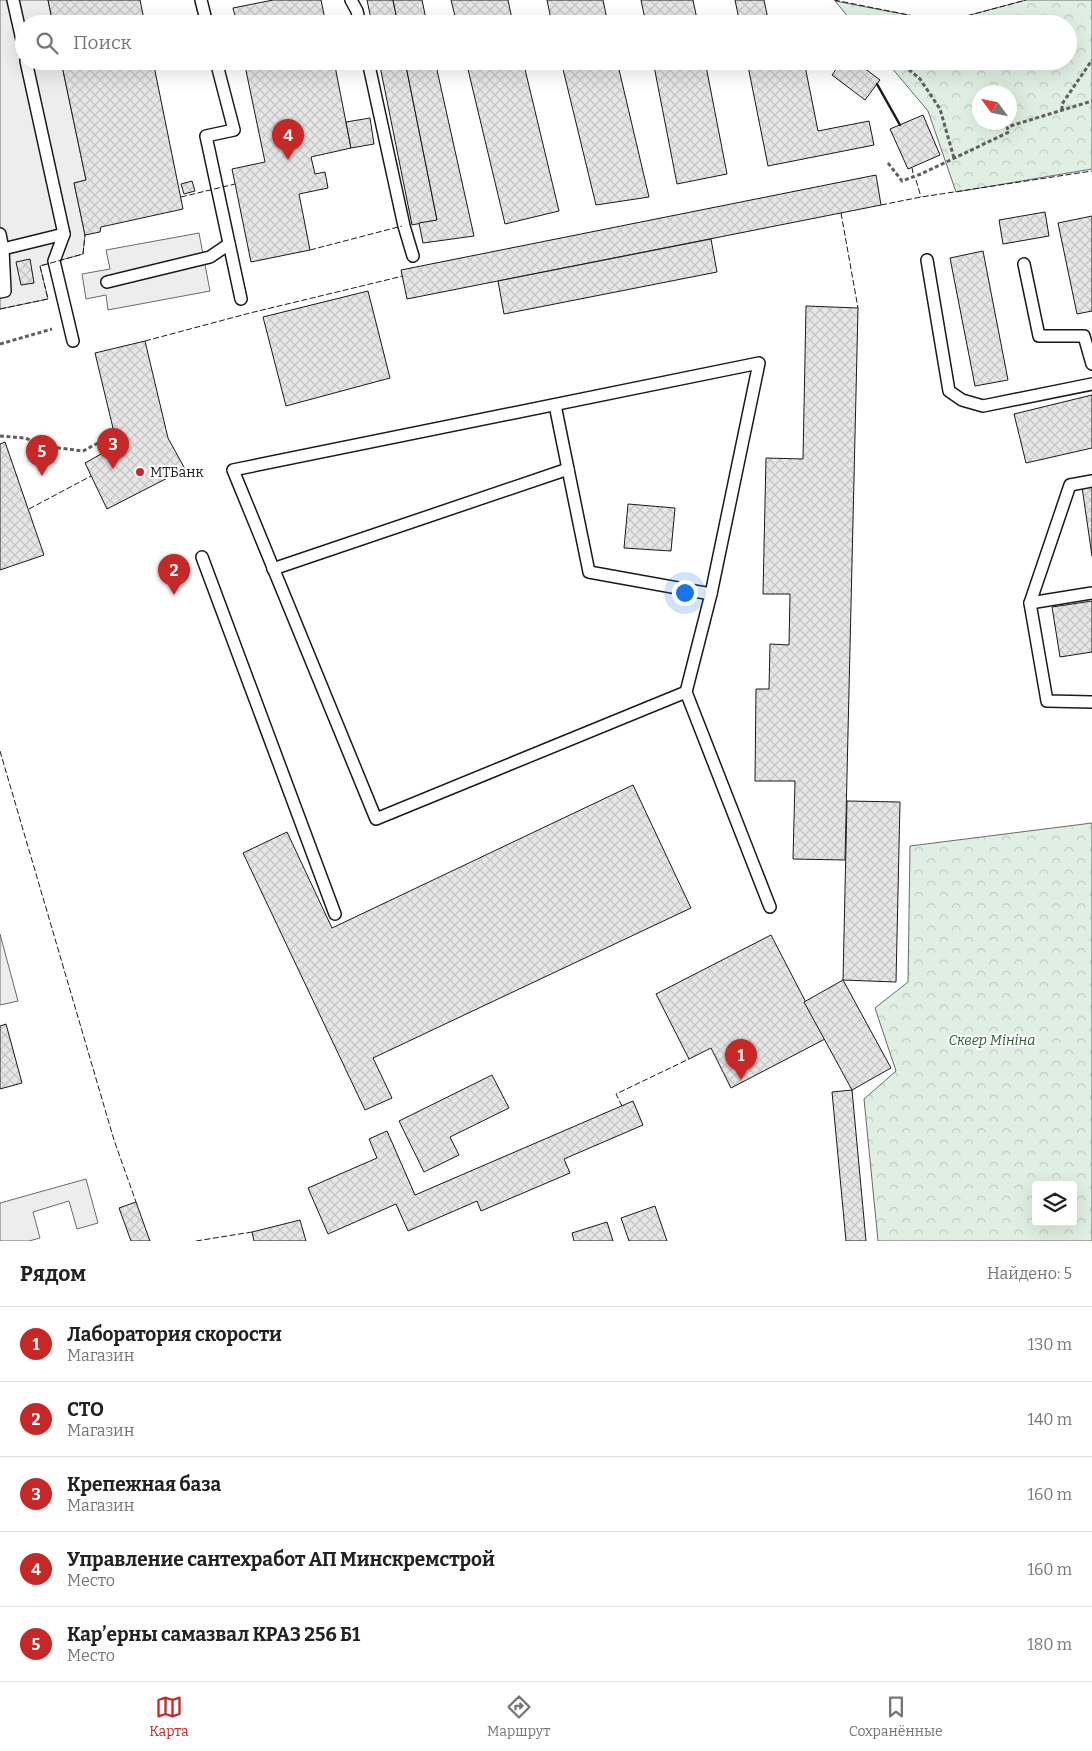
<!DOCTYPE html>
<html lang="ru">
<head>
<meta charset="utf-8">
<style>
  :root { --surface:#fff; --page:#f6f6f6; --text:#222; --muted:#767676; --line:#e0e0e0; --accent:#c62828 }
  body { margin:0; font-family:Bitter,serif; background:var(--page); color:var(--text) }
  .controls { position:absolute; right:15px; bottom:15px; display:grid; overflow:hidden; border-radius:5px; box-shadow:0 5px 20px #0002 }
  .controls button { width:45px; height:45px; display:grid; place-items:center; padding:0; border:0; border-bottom:1px solid var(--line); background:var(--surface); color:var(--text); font:25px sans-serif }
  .compass { position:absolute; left:972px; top:85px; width:45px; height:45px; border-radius:50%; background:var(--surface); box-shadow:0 5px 20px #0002; rotate:303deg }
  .you { position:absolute; left:684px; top:592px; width:18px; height:18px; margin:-12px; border:4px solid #fff; border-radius:50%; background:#1a73e8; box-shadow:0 0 0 8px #1a73e833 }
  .badge { display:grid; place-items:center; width:32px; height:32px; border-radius:50%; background:var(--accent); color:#fff; font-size:16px; font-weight:700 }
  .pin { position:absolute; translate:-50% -41px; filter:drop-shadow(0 1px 2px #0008) }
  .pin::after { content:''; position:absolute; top:26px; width:18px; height:15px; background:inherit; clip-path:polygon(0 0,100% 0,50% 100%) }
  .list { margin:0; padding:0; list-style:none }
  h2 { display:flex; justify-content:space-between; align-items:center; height:65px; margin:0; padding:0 20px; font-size:21px }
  h2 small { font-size:16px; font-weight:400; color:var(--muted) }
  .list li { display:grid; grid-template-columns:32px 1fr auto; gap:15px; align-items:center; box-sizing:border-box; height:75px; padding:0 20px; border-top:1px solid var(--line) }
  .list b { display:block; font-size:19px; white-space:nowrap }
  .list p { margin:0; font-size:16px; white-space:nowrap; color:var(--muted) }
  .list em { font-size:16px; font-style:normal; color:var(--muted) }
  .icon { flex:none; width:28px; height:28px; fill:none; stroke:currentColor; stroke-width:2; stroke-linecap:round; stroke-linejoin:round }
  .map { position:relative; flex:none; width:1092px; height:1241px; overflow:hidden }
  .search { position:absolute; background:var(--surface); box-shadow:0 5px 20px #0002; left:15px; right:15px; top:15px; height:55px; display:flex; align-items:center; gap:12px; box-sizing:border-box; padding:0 18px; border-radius:28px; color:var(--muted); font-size:19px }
  .sheet { height:440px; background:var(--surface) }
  nav { display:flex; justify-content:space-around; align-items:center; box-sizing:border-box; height:70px; border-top:1px solid var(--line); background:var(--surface); font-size:14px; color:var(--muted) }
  nav a { display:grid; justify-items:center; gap:2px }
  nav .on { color:var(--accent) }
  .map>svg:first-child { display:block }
  .forest { fill:url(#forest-crowns); stroke:#6a6a6a; fill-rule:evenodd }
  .parking { fill:#ededed; stroke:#6a6a6a }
  .building { fill:url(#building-cross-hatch); stroke:#1a1a1a }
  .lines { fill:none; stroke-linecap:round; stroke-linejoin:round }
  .lane-casing { stroke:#1a1a1a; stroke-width:14 }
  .path { stroke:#5f5f5f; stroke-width:3; stroke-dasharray:4 2.5; stroke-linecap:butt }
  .lane { stroke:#fff; stroke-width:11 }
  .fence { stroke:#1a1a1a; stroke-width:1; stroke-dasharray:6 2.5; stroke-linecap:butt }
  .wall { stroke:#1a1a1a; stroke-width:2.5 }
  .poi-dot { fill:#c62828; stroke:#fff; stroke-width:2 }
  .labels { text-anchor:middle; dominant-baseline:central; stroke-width:4; stroke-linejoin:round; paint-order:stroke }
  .poi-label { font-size:14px; fill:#1a1a1a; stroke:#fff; text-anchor:start }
  .park-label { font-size:14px; font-style:italic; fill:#2b5a34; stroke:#fff }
</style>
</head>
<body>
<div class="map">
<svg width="1092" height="1241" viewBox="0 0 1092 1241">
  <defs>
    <pattern id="forest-crowns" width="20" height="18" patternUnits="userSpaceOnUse" patternTransform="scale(1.25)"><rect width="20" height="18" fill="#e0efe3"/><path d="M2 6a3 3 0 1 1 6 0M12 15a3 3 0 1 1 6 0" fill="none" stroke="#c0ccc2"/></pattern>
    <pattern id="building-cross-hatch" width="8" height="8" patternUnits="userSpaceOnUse" patternTransform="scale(1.25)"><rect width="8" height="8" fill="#e6e6e6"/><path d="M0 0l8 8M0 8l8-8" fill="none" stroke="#c5c5c5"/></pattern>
  </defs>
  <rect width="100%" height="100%" fill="#fff"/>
  <g class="forest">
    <path d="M1026 0H1092V169L956 192 928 111 886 61H1068V24H854L835 1 944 22ZM980 92H1010V122H980Z"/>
    <path d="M1092 823V1241H878L864 1099 896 1071 875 1008 908 982 910 846ZM1036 1185H1073V1222H1036Z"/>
  </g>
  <g class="parking">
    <polygon points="0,0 48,0 53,24 24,24 24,61 61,61 86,180 74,183 85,235 83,254 40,266 48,299 0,309"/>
    <polygon points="199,233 210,291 108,310 106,295 86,299 82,274 110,269 106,250"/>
    <polygon points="0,934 18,1001 0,1005"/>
    <polygon points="86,1179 98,1223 77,1229 69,1201 33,1212 40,1238 29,1241 0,1241 0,1203"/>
  </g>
  <g class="building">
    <polygon points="48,0 140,0 145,24 53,24"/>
    <polygon points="273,0 321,0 326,24 237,24 233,8"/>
    <polygon points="367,0 393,0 398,24 372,24"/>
    <polygon points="393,0 422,0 427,24 398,24"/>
    <polygon points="451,0 508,0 513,24 457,24"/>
    <polygon points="547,0 603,0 608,24 552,24"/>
    <polygon points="641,0 693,0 698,24 646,24"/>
    <polygon points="735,0 764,0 769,24 740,24"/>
    <polygon points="61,61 153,61 183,209 101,227 100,232 85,235 74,183 86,180"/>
    <polygon points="244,61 334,61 351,148 311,157 315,174 325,172 328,188 299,194 310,250 251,262 232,169 265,162"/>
    <polygon points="379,61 405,61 437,220 412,225"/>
    <polygon points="405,61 435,61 474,236 423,243 419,223 437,220"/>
    <polygon points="466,61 523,61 559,211 505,224"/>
    <polygon points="561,61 617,61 649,197 596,205"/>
    <polygon points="653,61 705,61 727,174 677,184"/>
    <polygon points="747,61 804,61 818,131 869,121 874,145 768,166"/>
    <polygon points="842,61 855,61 880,80 865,100 832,75"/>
    <polygon points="923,115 940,155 908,169 890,129"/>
    <polygon points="370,118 374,144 351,148 346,122"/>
    <polygon points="876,175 881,205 407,299 401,270"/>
    <polygon points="192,181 195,191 184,194 181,184"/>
    <polygon points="1045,212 1049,236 1003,244 999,220"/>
    <polygon points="1092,216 1092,311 1077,314 1058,223"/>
    <polygon points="711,239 717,272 504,314 498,281"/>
    <polygon points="983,251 1008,380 975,386 950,258"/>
    <polygon points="30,259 34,283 21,285 16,262"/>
    <polygon points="368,291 390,378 286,406 263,317"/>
    <polygon points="806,306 858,308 845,860 793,859 795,781 755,781 756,689 769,689 770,644 789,645 790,594 763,594 766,458 803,459"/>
    <polygon points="145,341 168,438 185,469 107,509 85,463 117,445 95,353"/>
    <polygon points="1092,395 1092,448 1026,463 1014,414"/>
    <polygon points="5,442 44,555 0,570 0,444"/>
    <polygon points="1092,485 1092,556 1082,487"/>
    <polygon points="628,504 675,508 671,551 624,548"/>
    <polygon points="1092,601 1092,652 1060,657 1052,607"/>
    <polygon points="633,785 691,908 373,1058 392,1098 365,1110 243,853 287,832 332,928"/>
    <polygon points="847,801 900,802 896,982 843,980"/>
    <polygon points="771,935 825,1039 731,1088 711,1048 689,1059 656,994"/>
    <polygon points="843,980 891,1068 852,1090 804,1002"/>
    <polygon points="6,1024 22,1083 0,1089 0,1026"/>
    <polygon points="492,1075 509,1108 450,1137 459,1155 424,1172 399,1121"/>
    <polygon points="852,1090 866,1241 846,1241 832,1092"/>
    <polygon points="633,1101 643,1125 564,1159 570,1173 481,1211 477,1201 408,1231 396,1204 328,1234 308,1188 377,1158 369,1139 387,1131 415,1195"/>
    <polygon points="136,1202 150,1241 131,1241 119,1208"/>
    <polygon points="655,1206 667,1241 629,1241 621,1218"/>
    <polygon points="300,1220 306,1241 254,1241 252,1232"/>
    <polygon points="607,1222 613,1241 574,1241 572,1233"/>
  </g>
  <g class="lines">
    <defs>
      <g id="lane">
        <polyline points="13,0 24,49"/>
        <polyline points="201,0 207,24"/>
        <polyline points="351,0 357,11 360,24"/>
        <polyline points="26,61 64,234"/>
        <polyline points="216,61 234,130 206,136 241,299"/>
        <polyline points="368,61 404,226 413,256"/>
        <polyline points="0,234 3,249 5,291 0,292"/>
        <polyline points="3,249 64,234 54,261 73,341"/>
        <polyline points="927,260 949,391 962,400 983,406 1092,384"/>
        <polyline points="1024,264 1039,336 1084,336 1092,364"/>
        <polyline points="107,282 210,257 229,244"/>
        <polyline points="555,405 589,572 711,594"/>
        <polyline points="1092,481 1070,485 1030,603 1047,701 1092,702"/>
        <polyline points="202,557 335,914"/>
        <polyline points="273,569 568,469"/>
        <polyline points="1030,603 1092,593"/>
        <polyline points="686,692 376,819 233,470 759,363 711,594 686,692 770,907"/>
      </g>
    </defs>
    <use href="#lane" class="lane-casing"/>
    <g class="path">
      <polyline points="899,61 920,79 940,109 954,158"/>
      <polyline points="1062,110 1062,104 1092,60"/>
      <polyline points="888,163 902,181 921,174 1009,132 1007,127 1092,101"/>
      <polyline points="0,344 52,329"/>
      <polyline points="0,436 24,438 59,448 83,451 115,434"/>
    </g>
    <use href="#lane" class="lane"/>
    <g class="fence">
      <polyline points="834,0 944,22 1026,0"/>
      <polyline points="912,168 913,173"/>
      <polyline points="916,180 921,197"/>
      <polyline points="181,197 235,184"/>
      <polyline points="881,205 921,197 1092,171"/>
      <polyline points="841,213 858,308"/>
      <polyline points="310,250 402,226"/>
      <polyline points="0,309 48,299 40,266 83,254 85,235"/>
      <polyline points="145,341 250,313 403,276"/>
      <polyline points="29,509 91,476"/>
      <polyline points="0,751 114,1140 136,1202"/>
      <polyline points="622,1106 616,1094 689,1059"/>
      <polyline points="196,1241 252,1232"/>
    </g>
    <polyline class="wall" points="877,84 900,125"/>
  </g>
  <circle class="poi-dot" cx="140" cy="472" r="5"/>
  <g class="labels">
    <g class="poi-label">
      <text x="150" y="472">МТБанк</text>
    </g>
    <g class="park-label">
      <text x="992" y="1040">Сквер Мініна</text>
    </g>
  </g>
</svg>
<div class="controls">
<button><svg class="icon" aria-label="layers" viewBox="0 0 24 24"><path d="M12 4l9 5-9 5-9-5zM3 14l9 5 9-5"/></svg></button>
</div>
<svg class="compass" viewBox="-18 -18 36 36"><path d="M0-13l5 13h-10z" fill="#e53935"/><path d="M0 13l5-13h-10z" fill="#767676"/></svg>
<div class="you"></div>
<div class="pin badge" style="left:741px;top:1080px">1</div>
<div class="pin badge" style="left:174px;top:595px">2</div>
<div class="pin badge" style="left:113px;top:469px">3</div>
<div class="pin badge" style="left:288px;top:160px">4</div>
<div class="pin badge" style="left:42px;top:476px">5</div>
<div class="search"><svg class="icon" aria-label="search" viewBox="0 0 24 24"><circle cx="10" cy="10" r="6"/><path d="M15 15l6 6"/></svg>Поиск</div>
</div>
<section class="sheet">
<h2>Рядом<small>Найдено: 5</small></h2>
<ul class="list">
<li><span class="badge">1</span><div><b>Лаборатория скорости</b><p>Магазин</p></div><em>130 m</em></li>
<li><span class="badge">2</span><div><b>СТО</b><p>Магазин</p></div><em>140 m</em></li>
<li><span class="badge">3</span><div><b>Крепежная база</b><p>Магазин</p></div><em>160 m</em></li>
<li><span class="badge">4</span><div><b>Управление сантехработ АП Минскремстрой</b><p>Место</p></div><em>160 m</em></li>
<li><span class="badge">5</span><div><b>Карʼерны самазвал КРАЗ 256 Б1</b><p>Место</p></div><em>180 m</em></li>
</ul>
</section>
<nav>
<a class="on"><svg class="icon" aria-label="map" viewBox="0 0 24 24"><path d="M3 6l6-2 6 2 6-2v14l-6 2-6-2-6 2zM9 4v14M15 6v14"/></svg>Карта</a>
<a><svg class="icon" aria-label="directions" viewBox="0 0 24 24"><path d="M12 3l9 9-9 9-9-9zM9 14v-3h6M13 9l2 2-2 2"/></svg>Маршрут</a>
<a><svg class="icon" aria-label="saved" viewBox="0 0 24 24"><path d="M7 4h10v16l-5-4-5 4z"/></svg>Сохранённые</a>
</nav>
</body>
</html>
